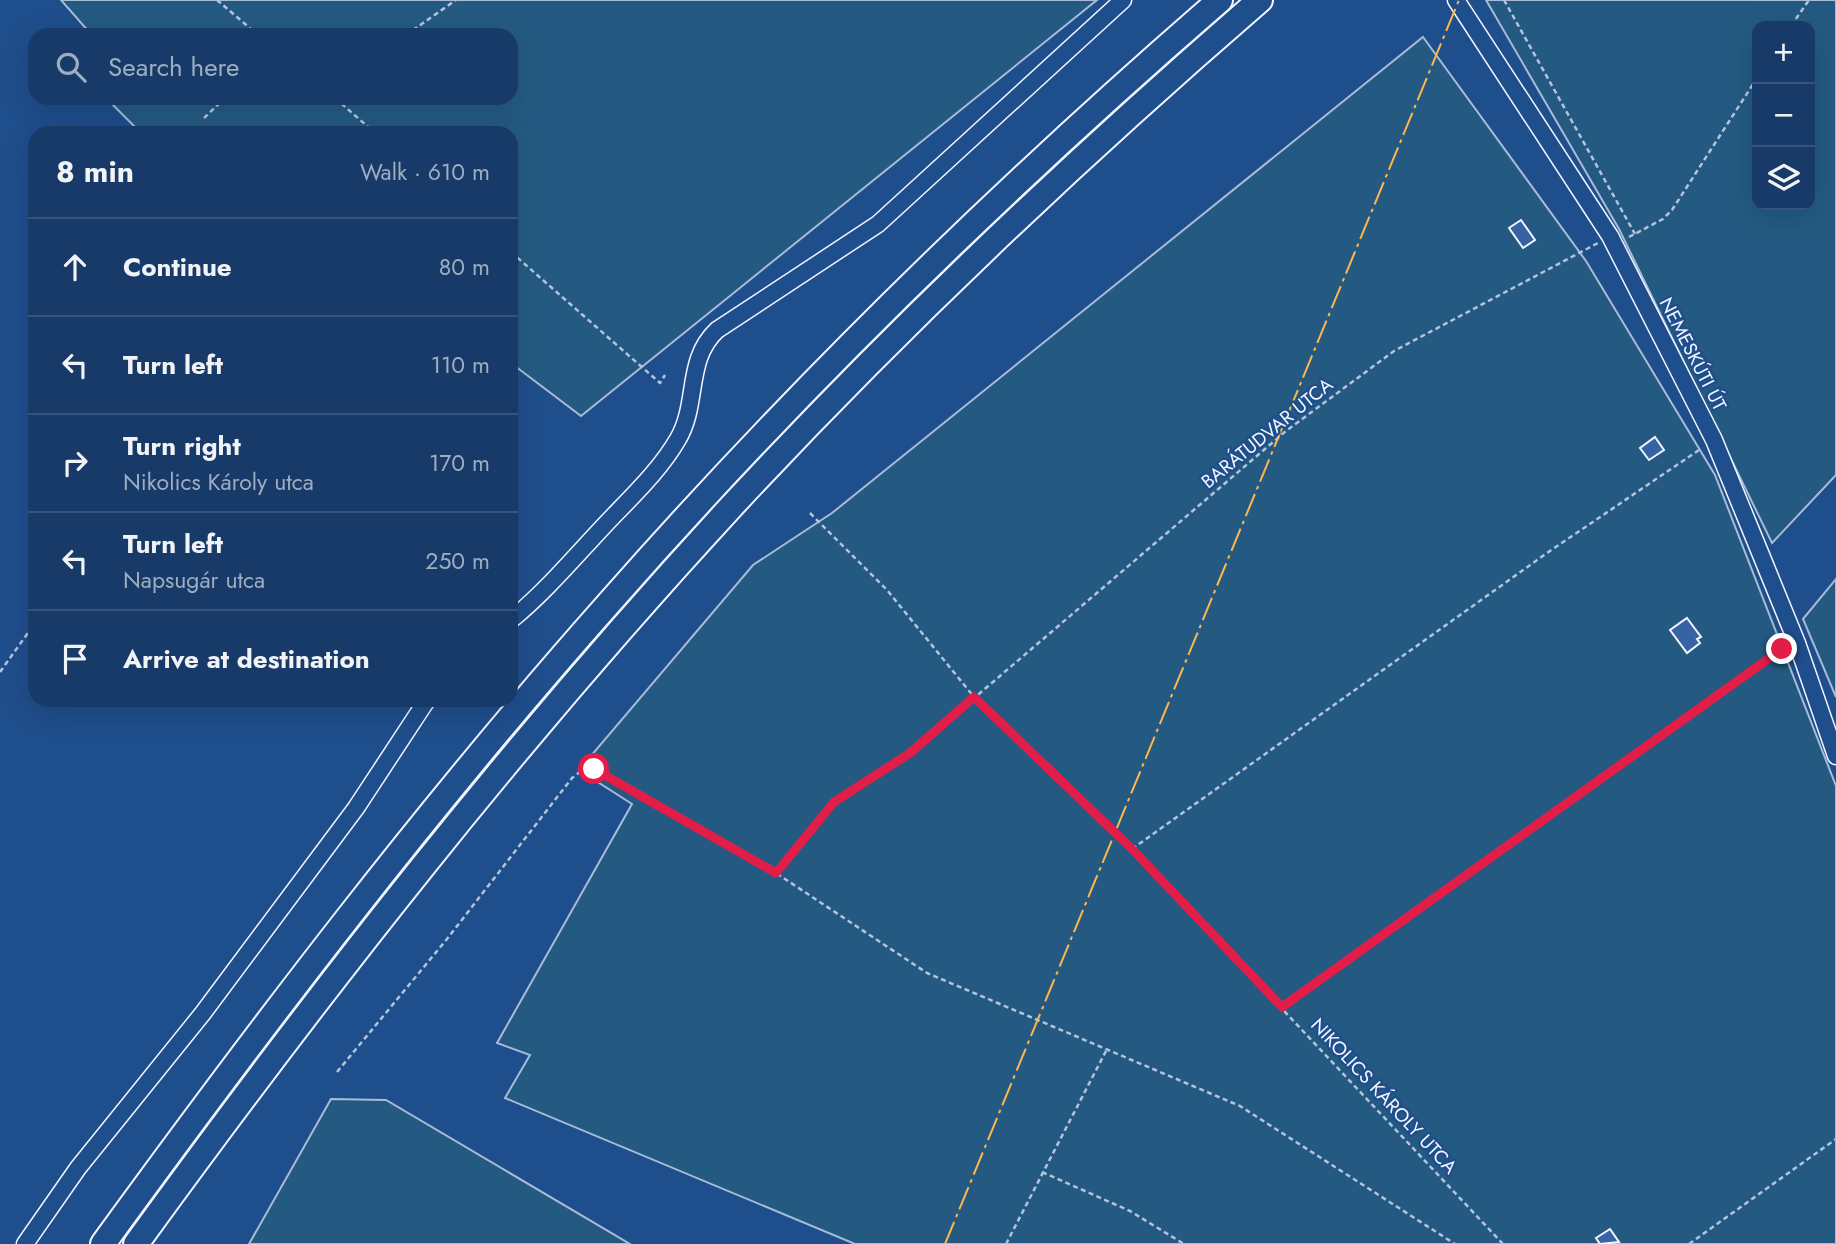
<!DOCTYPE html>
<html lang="en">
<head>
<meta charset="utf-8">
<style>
  :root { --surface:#173a69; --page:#20416f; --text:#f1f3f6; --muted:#9eadc0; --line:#36547d }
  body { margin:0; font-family:Jost,sans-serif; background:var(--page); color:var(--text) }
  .controls { position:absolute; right:21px; top:21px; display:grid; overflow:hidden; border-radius:14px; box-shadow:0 7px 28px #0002 }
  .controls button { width:63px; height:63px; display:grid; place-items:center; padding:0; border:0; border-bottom:2px solid var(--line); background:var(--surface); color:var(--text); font:35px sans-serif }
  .stop { position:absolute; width:21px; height:21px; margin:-16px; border:5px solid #e11d48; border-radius:50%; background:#fff }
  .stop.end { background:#e11d48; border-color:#fff; box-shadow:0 2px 7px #0008 }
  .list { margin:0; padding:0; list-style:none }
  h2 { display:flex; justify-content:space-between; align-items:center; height:91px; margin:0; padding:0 28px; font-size:30px }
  h2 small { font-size:23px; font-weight:400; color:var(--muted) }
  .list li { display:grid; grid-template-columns:46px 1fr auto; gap:21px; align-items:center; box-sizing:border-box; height:98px; padding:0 28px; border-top:2px solid var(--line) }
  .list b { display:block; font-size:26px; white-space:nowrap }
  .list p { margin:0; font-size:23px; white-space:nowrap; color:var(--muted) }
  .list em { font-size:23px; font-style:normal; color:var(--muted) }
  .icon { flex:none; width:38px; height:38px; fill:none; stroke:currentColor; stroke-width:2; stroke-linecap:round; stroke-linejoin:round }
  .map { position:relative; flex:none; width:1836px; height:1244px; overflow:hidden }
  .search { position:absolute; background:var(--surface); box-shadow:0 7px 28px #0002; left:28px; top:28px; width:490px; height:77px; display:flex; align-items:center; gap:18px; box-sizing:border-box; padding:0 24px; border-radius:21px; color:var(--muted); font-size:26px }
  .panel { position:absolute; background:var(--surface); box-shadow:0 7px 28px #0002; left:28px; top:126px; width:490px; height:581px; border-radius:21px }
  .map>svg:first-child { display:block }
  .green { fill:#245a82; stroke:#a8bbd7; stroke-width:2; fill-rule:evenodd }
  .building { fill:#3563a3; stroke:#f2f6ff; stroke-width:2 }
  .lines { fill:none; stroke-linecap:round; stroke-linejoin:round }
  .minor-casing { stroke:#f2f6ff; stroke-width:19 }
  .trunk-casing { stroke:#f2f6ff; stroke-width:28 }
  .path { stroke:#b3c4dc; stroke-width:2.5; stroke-dasharray:5 3.5; stroke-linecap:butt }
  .minor { stroke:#1f4e8c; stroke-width:16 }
  .trunk { stroke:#1f4e8c; stroke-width:24 }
  .power { stroke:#ffb74d; stroke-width:2; stroke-dasharray:24 5 3.5 5; stroke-linecap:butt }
  .route { stroke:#e11d48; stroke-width:9 }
  .labels { text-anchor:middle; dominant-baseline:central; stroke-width:5; stroke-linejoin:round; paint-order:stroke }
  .street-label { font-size:19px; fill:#f2f6ff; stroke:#1f4e8c }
</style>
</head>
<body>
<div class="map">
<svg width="1836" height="1244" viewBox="0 0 1836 1244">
  <rect width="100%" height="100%" fill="#1f4e8c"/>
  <g class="green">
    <polygon points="61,0 1097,0 581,416 511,363 511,133 141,133 106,98 511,98 511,35 88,35 90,33"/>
    <path d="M1486 0H1836V475L1772 543 1619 229ZM1757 26H1810V205H1757Z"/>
    <polygon points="1423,37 1586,261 1715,475 1836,786 1836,1244 855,1244 505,1098 530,1055 497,1043 632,804 579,770 753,565 832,513"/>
    <polygon points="1836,579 1836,697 1803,619"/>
    <polygon points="331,1099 386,1100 630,1244 249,1244"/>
  </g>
  <g class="building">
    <polygon points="1521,220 1535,240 1523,248 1509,228"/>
    <polygon points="1655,437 1664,450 1649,460 1640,448"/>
    <polygon points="1687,618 1701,637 1697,639 1700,643 1687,653 1670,630"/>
    <polygon points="1610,1229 1619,1242 1600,1244 1596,1238"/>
  </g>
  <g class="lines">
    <defs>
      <g id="minor">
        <polyline points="1456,0 1610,236 1714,440 1797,643 1836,756"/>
        <path d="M511 620C544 593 572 560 602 528 628 500 659 472 678 439 699 403 685 360 717 330L878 224 1123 0"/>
        <polyline points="25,1244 78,1168 203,1013 356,808 427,700"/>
      </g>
      <g id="trunk">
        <path d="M103 1244C263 1024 428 807 609 603 798 388 1003 188 1220 0"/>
        <path d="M136 1244C321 989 516 740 730 508 897 328 1075 160 1260 0"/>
      </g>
    </defs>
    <use href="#minor" class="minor-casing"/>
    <use href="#trunk" class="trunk-casing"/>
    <g class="path">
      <polyline points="217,0 258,35"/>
      <polyline points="1504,0 1635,234"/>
      <polyline points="1791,26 1809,0"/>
      <polyline points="406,35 456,0"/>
      <polyline points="335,98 375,133"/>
      <polyline points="204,118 225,98"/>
      <polyline points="1629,237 1663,219 1672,210 1757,78"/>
      <polyline points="511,252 660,383 665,375"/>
      <polyline points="810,513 887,590 974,697 1132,849 1503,1244"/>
      <polyline points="0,672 35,623"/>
      <polyline points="1132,849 1547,553 1699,450"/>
      <polyline points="776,873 834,802 910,753 1286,431 1394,351 1598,243"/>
      <polyline points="1283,1006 1781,649"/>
      <polyline points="337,1072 447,939 572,778 584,769 594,769 776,873 927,973 1240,1106 1455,1244"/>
      <polyline points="1042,1172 1130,1211 1184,1244"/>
      <polyline points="1006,1244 1107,1049"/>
      <polyline points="1689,1244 1836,1139"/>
    </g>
    <use href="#minor" class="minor"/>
    <use href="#trunk" class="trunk"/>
    <polyline class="power" points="945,1244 1459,0"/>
  </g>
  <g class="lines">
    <polyline class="route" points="594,769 776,873 834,802 910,753 974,697 1132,849 1282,1007 1782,649"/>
  </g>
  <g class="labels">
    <g class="street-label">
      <text transform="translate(1693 354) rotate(63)">NEMESKÚTI ÚT</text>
      <text transform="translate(1267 433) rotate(-39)">BARÁTUDVAR UTCA</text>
      <text transform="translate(1384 1096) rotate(47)">NIKOLICS KÁROLY UTCA</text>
    </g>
  </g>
</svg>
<div class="controls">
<button>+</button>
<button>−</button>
<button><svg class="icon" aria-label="layers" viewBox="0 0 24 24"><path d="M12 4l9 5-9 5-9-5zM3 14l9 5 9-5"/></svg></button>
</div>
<div class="stop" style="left:594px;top:769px"></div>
<div class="stop end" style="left:1782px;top:649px"></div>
<div class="search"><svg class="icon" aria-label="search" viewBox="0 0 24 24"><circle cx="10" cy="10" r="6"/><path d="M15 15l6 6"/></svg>Search here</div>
<section class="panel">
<h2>8 min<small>Walk · 610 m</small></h2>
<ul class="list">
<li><svg class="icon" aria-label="ahead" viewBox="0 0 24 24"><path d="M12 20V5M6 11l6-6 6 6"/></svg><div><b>Continue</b></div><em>80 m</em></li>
<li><svg class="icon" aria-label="left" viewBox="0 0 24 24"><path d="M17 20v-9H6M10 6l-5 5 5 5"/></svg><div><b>Turn left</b></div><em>110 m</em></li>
<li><svg class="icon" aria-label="right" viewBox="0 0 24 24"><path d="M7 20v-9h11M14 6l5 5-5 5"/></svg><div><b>Turn right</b><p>Nikolics Károly utca</p></div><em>170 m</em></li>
<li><svg class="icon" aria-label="left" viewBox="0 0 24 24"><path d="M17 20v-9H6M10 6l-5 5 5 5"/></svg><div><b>Turn left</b><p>Napsugár utca</p></div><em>250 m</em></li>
<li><svg class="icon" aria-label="arrive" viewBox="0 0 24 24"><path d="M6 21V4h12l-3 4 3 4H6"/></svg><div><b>Arrive at destination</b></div></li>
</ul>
</section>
</div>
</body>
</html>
